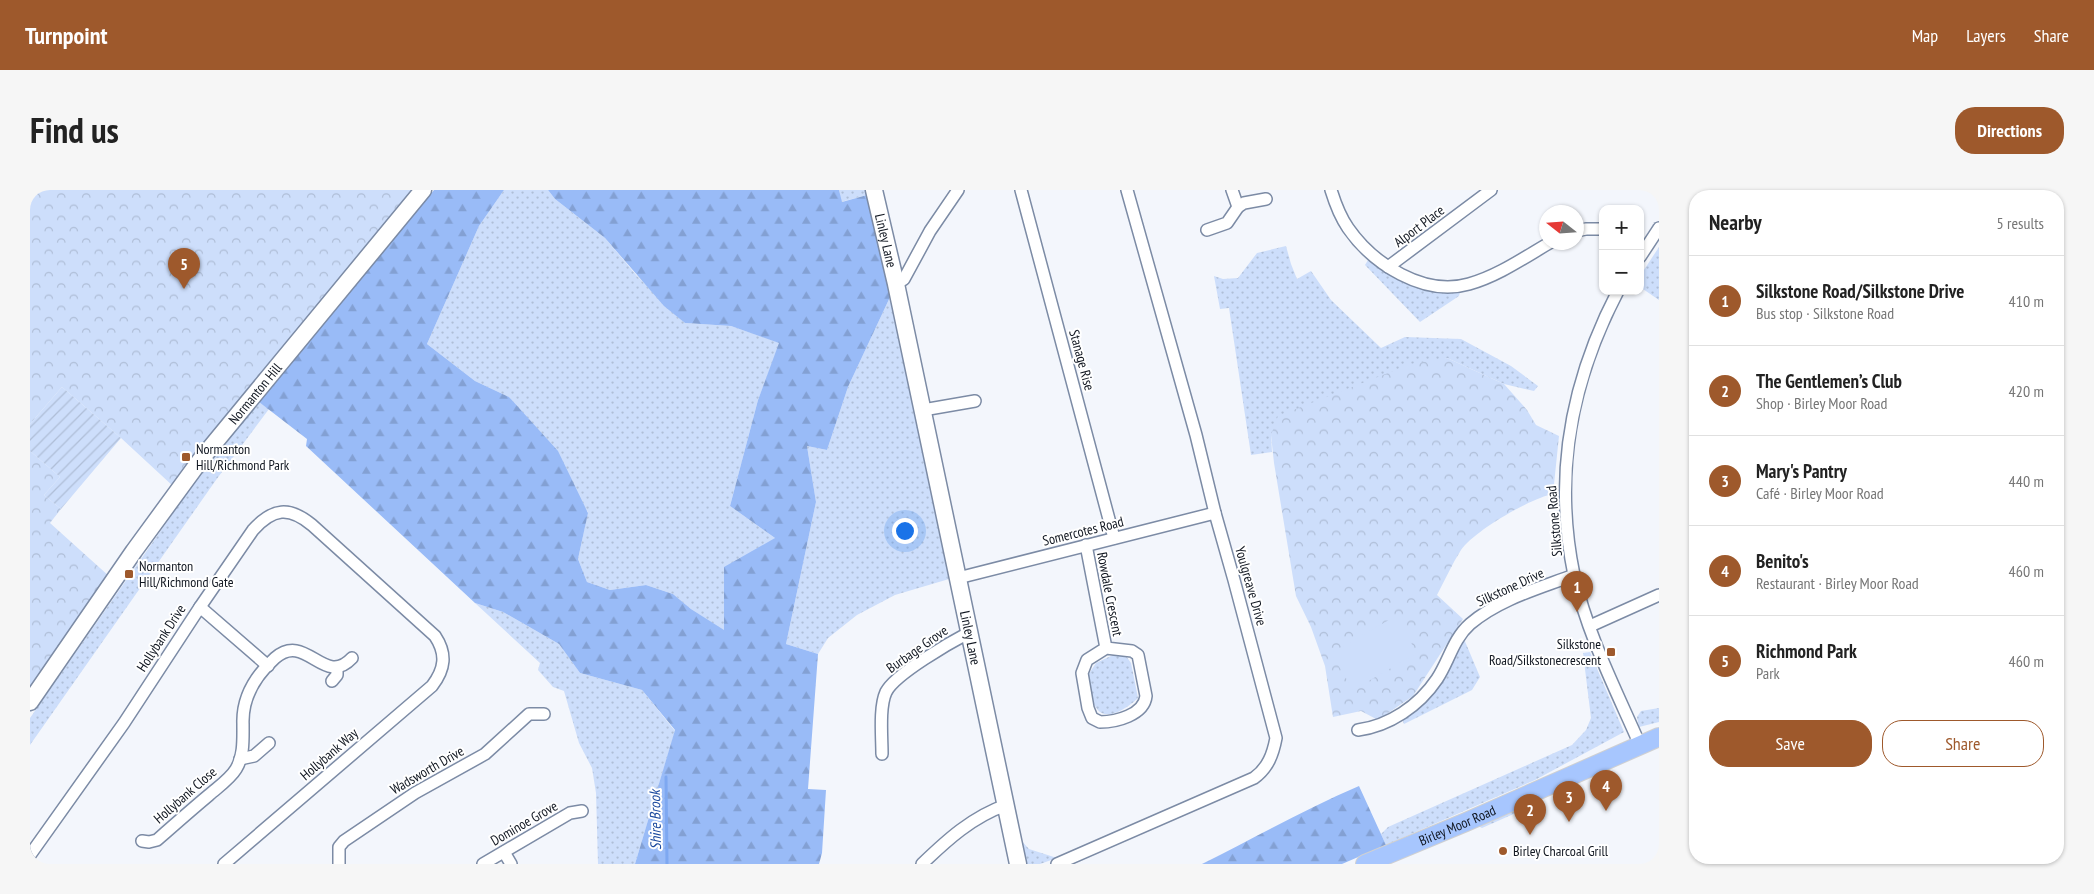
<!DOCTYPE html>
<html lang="en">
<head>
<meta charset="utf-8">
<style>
  :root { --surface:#fff; --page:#f6f6f6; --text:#222; --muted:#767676; --line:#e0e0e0; --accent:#9e592c }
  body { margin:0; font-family:"PT Sans Narrow",sans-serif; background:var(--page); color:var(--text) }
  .controls { position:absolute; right:15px; top:15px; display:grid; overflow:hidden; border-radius:10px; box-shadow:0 1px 4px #0004 }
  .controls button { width:45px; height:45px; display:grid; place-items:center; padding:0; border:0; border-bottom:1px solid var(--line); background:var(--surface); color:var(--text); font:25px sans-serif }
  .compass { position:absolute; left:1509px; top:15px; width:45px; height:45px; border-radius:50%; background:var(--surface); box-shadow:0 1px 4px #0004; rotate:287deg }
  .you { position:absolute; left:874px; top:340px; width:18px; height:18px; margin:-12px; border:4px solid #fff; border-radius:50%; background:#1a73e8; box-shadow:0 0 0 8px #1a73e833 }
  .badge { display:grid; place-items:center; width:32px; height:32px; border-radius:50%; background:var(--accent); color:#fff; font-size:16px; font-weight:700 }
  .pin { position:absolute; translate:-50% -41px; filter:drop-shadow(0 1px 2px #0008) }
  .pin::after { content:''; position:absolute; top:26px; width:18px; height:15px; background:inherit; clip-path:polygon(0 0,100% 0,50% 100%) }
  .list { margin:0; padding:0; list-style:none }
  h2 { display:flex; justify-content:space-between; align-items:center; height:65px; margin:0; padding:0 20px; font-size:21px }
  h2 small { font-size:16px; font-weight:400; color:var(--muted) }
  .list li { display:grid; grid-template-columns:32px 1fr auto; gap:15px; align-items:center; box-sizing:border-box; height:90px; padding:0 20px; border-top:1px solid var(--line) }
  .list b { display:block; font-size:19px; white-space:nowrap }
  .list p { margin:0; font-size:16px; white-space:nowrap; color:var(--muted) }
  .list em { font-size:16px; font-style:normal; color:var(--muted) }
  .actions { display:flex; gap:10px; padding:15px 20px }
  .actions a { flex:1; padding:11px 0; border:1px solid var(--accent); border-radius:20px; text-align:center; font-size:18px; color:var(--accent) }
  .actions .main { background:var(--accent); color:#fff }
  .map { position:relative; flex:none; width:1629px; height:674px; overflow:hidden; border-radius:20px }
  header { display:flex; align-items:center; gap:30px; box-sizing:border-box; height:70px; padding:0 25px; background:var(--accent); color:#fff }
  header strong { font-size:24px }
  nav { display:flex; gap:28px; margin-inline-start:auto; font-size:18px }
  .intro { display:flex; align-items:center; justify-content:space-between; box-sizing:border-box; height:120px; padding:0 30px }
  h1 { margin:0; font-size:35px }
  .button { padding:12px 22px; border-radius:20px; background:var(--accent); color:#fff; font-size:18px; font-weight:700 }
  main { display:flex; gap:30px; padding:0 30px }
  aside { flex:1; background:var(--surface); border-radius:20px; box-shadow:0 1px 4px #0004 }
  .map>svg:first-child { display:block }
  .grass { fill:url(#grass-dots) }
  .forest { fill:url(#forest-firs) }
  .park { fill:url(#park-crowns) }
  .garden { fill:url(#garden-furrows) }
  .pitch { fill:#cddefb }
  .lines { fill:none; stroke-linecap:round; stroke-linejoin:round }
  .stream { stroke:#7ea8f1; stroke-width:3 }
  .street-casing { stroke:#7c8ba5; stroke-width:14 }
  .secondary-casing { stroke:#7c8ba5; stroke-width:19 }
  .primary-casing { stroke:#cfd0d2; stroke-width:20 }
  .street { stroke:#fff; stroke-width:11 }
  .secondary { stroke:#fff; stroke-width:16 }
  .primary { stroke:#a7c6fe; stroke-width:18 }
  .poi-dot { fill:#9e592c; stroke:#fff; stroke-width:2 }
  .labels { text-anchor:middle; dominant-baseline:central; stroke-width:4; stroke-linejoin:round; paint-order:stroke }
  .street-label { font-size:14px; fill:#101620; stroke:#fff }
  .poi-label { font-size:14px; fill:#101620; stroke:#fff; text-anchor:start }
  .water-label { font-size:15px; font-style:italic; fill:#1c4a9e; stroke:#fff }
</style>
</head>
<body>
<header>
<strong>Turnpoint</strong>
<nav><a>Map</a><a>Layers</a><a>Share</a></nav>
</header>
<div class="intro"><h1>Find us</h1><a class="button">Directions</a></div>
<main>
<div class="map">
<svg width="1629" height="674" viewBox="0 0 1629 674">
  <defs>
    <pattern id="grass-dots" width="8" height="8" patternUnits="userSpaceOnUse" patternTransform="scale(1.25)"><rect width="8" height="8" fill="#cddefb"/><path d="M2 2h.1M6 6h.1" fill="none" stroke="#afbed7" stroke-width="1.8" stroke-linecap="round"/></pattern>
    <pattern id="forest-firs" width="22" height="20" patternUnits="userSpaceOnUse" patternTransform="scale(1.25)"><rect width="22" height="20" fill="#99bbf7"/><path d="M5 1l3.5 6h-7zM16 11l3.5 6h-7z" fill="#83a0d3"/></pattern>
    <pattern id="park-crowns" width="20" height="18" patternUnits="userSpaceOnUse" patternTransform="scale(1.25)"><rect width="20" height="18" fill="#cddefb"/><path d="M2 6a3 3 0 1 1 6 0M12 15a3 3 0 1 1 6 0" fill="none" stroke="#afbed7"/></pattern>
    <pattern id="garden-furrows" width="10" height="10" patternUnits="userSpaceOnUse" patternTransform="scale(1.25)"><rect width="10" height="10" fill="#cddefb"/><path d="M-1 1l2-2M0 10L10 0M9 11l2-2" fill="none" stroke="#afbed7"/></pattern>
  </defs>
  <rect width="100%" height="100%" fill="#f3f6fc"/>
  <g class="grass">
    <polygon points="474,0 518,0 525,9 575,48 607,86 655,133 701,136 750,153 728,210 700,316 745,348 694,441 661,419 643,404 616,395 580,400 557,392 548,369 558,322 479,207 445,191 397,154 449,36"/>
    <polygon points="809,0 836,0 837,5 811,12"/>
    <polygon points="1256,56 1261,74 1267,89 1281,81 1301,110 1351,158 1375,147 1431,149 1481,176 1508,196 1504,201 1474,194 1417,168 1241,245 1242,262 1221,265 1199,118 1190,119 1184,86 1193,89 1208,88 1227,63"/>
    <polygon points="1629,57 1629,110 1610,97 1610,86"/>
    <path d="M1338 70C1370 92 1391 101 1430 102L1429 106 1390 132 1335 75Z"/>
    <polygon points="861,105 919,389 865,405 827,425 798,448 788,464 756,454 786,312 777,256 797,260 818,197"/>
    <polygon points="229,212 239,219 186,290 0,555 0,528 162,296"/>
    <polygon points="445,413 473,422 529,454 550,483 612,500 645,541 605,674 568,674 566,603 562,578 549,553 534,501 523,497 508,480 510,473"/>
    <path d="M1434 449 1450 487 1442 500 1374 534 1372 529C1409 504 1415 486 1434 449Z"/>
    <polygon points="1560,462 1594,542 1505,590 1356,655 1351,644 1358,637 1542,555 1556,540 1561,528 1553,463"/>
    <path d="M1083 465 1096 466 1101 473 1108 508C1100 516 1077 533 1067 519 1061 512 1060 494 1058 485L1066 473Z"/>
    <polygon points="1629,518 1629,532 1609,537 1607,527 1611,521"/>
    <polygon points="1502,611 1504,615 1452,638 1448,636"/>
    <polygon points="988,647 999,659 1027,668 1010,674 995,674"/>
  </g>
  <g class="forest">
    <polygon points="404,0 474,0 449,36 397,154 445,191 479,207 528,261 558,323 548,369 557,392 580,400 616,395 643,404 661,419 694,440 694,377 745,348 700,316 728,210 749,153 701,136 655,133 634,116 575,48 525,9 518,0 809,0 812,12 837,5 861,105 818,197 797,260 777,256 786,312 756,454 788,464 778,599 796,600 792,663 789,674 605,674 645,540 612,500 550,483 529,454 473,422 445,413 276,256 277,249 229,212"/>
    <path d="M1329 596 1356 655 1312 674H1172C1224 648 1275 619 1329 596Z"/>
  </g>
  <g class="park">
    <polygon points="0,0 388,0 144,297 91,248 32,197 0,234"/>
    <path d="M1417 168 1474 194 1497 220 1506 235 1529 246 1523 304C1501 308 1444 341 1431 360 1422 374 1415 390 1407 405L1433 429 1383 506 1348 530 1331 521 1303 527 1295 476 1281 437 1266 406 1244 273 1241 245 1248 226 1381 174Z"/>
    <polygon points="0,261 30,287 14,305 31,319 20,333 80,387 0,504"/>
  </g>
  <polygon class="garden" points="32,197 91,248 31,319 14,305 30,287 0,261 0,234"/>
  <polygon class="pitch" points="1366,426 1387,463 1323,500 1301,463"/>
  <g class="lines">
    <polyline class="stream" points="636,587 637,674"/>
    <defs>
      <g id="street">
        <polyline points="991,0 1084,348"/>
        <polyline points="1202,0 1208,17"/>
        <path d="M1301 0C1305 13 1311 28 1318 38 1343 74 1394 107 1439 94 1468 86 1495 67 1521 52"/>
        <polyline points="1177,40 1197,33 1208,17 1214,13 1236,9"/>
        <polyline points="1546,41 1556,39 1573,39"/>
        <polyline points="1610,67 1629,38"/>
        <polyline points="1358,77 1461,0"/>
        <polyline points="866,94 874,89 900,41 928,0"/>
        <path d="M1588 101C1541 191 1523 284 1544 385 1557 444 1586 500 1610 555"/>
        <polyline points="893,220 945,211"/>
        <path d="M1056 355 1076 458 1102 461 1108 465 1116 506C1114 525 1086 532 1070 532L1062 528 1058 518 1052 483 1057 470 1076 458"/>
        <polyline points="928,388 1185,323"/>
        <polyline points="170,417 238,476"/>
        <polyline points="1560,436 1629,405"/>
        <polyline points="302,491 307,485 307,478"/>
        <path d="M1328 540C1359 536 1389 516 1407 489 1419 471 1423 449 1440 434 1469 409 1510 398 1544 385"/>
        <path d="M852 564C852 547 849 517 856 502 865 484 921 452 940 442"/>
        <polyline points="210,569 224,566 239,553"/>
        <path d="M112 651 119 652 127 650C144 635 161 620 179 605 188 597 200 589 206 579 214 566 213 549 213 534 212 508 225 486 245 468 276 441 294 498 322 468"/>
        <polyline points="474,662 481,674"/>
        <path d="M0 665 94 533 170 417 223 340C243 318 259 316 282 335L405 446C417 464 415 479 402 496L194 674"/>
        <polyline points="309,674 309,657 314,651 385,603 455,564 499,524 514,524"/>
        <polyline points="453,674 540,623 552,621"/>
        <path d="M892 674C917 650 942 627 976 615"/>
        <path d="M1027 674 1224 588C1238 578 1243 564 1246 548L1204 390 1185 323 1166 245 1097 0"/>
      </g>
      <g id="secondary">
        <path id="s1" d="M844 0 866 94 988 674"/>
        <path id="s2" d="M0 512 104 361 172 268 393 0"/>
      </g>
      <g id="primary">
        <path id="s3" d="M1335 674 1436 632 1629 547"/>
      </g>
    </defs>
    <use href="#street" class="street-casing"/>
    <use href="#secondary" class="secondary-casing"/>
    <use href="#primary" class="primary-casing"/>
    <use href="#street" class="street"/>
    <use href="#secondary" class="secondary"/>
    <use href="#primary" class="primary"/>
  </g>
  <g class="poi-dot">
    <rect x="151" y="262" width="10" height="10" rx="2.5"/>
    <rect x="94" y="379" width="10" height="10" rx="2.5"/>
    <rect x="1576" y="457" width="10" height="10" rx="2.5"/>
    <circle cx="1473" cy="661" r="5"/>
  </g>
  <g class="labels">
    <g class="street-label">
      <text transform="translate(1389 36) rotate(-37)">Alport Place</text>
      <text stroke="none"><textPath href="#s1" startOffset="52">Linley Lane</textPath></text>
      <text transform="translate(1052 170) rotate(75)">Stanage Rise</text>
      <text stroke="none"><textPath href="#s2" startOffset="382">Normanton Hill</textPath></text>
      <text transform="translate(1524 331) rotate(-95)">Silkstone Road</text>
      <text transform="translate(1053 341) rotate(-14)">Somercotes Road</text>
      <text transform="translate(1221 396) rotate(74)">Youlgreave Drive</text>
      <text transform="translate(1480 397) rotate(-25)">Silkstone Drive</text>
      <text transform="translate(1080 404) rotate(79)">Rowdale Crescent</text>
      <text stroke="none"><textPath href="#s1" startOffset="458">Linley Lane</textPath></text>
      <text transform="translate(131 448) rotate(-57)">Hollybank Drive</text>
      <text transform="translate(887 459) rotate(-35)">Burbage Grove</text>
      <text transform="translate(299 564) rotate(-41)">Hollybank Way</text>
      <text transform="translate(397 580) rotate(-30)">Wadsworth Drive</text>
      <text transform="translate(155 605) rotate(-41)">Hollybank Close</text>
      <text transform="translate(494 633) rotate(-30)">Dominoe Grove</text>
      <text stroke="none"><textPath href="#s3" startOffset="100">Birley Moor Road</textPath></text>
    </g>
    <g class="poi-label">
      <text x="166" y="259">Normanton<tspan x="166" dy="16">Hill/Richmond Park</tspan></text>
      <text x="109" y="376">Normanton<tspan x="109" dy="16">Hill/Richmond Gate</tspan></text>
      <text x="1571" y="454" text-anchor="end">Silkstone<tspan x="1571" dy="16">Road/Silkstonecrescent</tspan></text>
      <text x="1483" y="661">Birley Charcoal Grill</text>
    </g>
    <g class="water-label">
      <text transform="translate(625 630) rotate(-91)">Shire Brook</text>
    </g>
  </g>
</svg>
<div class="controls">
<button>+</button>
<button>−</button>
</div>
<svg class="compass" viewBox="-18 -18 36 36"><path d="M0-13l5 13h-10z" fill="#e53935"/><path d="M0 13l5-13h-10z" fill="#767676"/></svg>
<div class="you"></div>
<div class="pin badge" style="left:1547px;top:422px">1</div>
<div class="pin badge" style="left:1500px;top:645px">2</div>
<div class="pin badge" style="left:1539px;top:632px">3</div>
<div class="pin badge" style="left:1576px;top:621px">4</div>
<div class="pin badge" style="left:154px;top:99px">5</div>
</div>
<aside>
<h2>Nearby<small>5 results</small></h2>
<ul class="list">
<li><span class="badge">1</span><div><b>Silkstone Road/Silkstone Drive</b><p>Bus stop · Silkstone Road</p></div><em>410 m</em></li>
<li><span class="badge">2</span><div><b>The Gentlemen’s Club</b><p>Shop · Birley Moor Road</p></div><em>420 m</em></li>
<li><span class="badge">3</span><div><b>Mary's Pantry</b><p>Café · Birley Moor Road</p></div><em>440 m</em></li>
<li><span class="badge">4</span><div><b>Benito's</b><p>Restaurant · Birley Moor Road</p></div><em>460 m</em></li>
<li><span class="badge">5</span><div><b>Richmond Park</b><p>Park</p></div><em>460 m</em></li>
</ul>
<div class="actions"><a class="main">Save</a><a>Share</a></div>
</aside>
</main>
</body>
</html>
